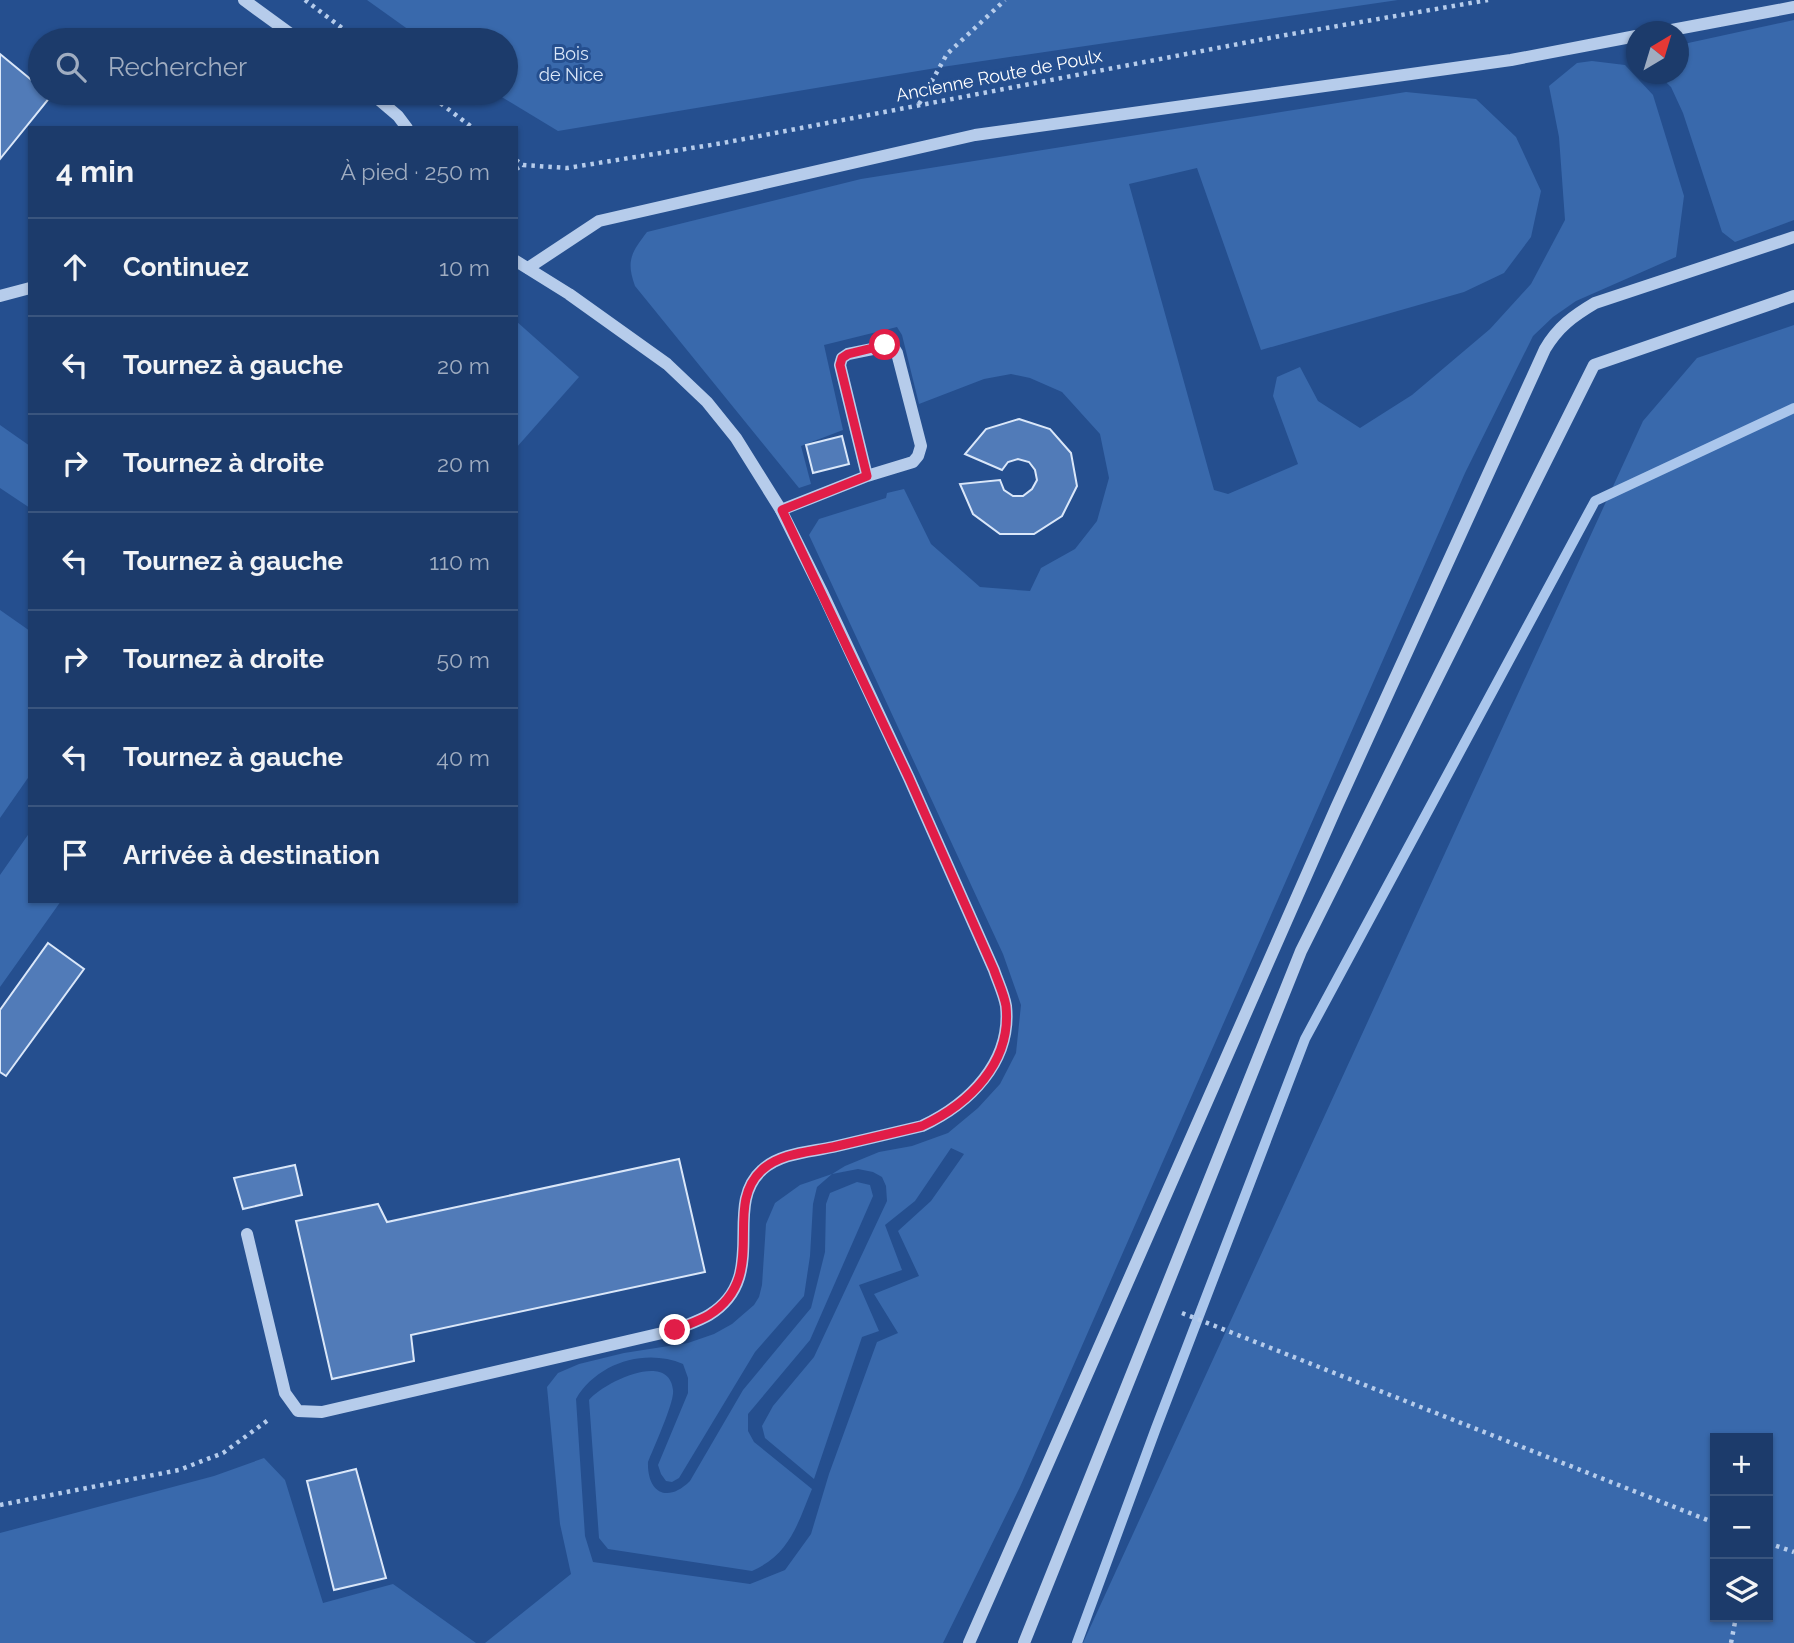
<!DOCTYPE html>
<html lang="fr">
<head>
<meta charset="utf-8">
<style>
  :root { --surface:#1c3b6b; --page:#294673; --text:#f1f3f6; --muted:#a0adc1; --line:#3a557e }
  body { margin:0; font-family:Raleway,sans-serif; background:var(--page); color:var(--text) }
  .controls { position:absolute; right:21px; bottom:21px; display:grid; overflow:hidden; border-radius:0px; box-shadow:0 2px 5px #0004 }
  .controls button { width:63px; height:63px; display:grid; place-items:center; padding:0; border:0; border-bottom:2px solid var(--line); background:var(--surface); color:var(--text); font:35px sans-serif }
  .compass { position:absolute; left:1626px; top:21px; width:63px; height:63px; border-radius:50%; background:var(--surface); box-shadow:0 2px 5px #0004; rotate:38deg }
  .stop { position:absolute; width:21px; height:21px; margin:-16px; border:5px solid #e11d48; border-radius:50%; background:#fff }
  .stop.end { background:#e11d48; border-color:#fff; box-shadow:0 2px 7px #0008 }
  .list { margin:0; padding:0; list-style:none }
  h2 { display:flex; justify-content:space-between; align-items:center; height:91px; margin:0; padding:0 28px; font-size:30px }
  h2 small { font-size:23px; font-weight:400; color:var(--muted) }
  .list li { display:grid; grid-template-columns:46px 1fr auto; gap:21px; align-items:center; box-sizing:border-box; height:98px; padding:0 28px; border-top:2px solid var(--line) }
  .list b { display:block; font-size:26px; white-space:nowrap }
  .list em { font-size:23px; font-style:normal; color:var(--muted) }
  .icon { flex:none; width:38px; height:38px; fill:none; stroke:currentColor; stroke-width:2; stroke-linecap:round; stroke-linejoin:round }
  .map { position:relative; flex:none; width:1794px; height:1643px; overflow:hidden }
  .search { position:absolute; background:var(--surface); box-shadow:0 2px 5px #0004; left:28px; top:28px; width:490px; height:77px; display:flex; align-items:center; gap:18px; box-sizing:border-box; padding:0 24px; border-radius:38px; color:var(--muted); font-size:26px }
  .panel { position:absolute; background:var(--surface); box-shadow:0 2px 5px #0004; left:28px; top:126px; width:490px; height:777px; border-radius:0px }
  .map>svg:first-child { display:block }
  .green { fill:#3969ac; fill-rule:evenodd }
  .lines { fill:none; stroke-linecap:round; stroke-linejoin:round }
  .stream { stroke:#aac6ec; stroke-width:10 }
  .building { fill:#517bb8; stroke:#dae7f9; stroke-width:2 }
  .path { stroke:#b6cceb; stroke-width:4.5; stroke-dasharray:3.5 5; stroke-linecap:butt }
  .minor { stroke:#b6cceb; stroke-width:12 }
  .route { stroke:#e11d48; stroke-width:9 }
  .labels { text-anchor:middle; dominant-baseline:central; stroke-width:6; stroke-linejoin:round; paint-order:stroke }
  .park-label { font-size:18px; fill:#dae7f9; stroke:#254f8f }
  .street-label { font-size:18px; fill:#fff; stroke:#254f8f }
</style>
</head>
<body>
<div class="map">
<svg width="1794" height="1643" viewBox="0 0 1794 1643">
  <rect width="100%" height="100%" fill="#254f8f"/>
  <g class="green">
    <polygon points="367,0 1398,0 942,67 558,131 495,93 506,93 506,40 423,40"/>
    <polygon points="1794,20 1794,220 1735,242 1722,232 1683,113 1671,87 1657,74 1678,74 1679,45"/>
    <path d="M1592 61 1625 65 1653 95 1684 196 1676 257 1576 301 1553 317 1533 336 1465 473 1020 1487 943 1643H485L571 1574 560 1524 547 1387 558 1373 579 1364 624 1353 688 1343 714 1334 732 1324 754 1305 759 1297 762 1285 766 1224 775 1203 800 1185 832 1174 845 1166 879 1152 912 1146 948 1133 978 1108 1000 1084 1016 1053 1021 1005 1003 954 809 535 819 519 886 498 887 493 904 489 931 544 980 587 1030 591 1041 568 1075 549 1097 521 1109 478 1100 434 1062 392 1030 378 1011 374 984 379 919 404 902 335 897 327 824 345 843 430 801 446 811 484 799 488 635 286C626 261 631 253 647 232L861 179 1406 92 1476 99 1516 137 1541 191 1531 237 1504 273 1464 292 1261 350 1197 168 1129 184 1214 490 1228 494 1298 464 1273 396 1277 377 1300 367 1318 401 1360 428 1412 395 1490 329 1531 284 1565 220 1559 137 1549 86 1577 63ZM951 1148 964 1154 962 1157 931 1201 898 1231 919 1276 874 1294 898 1333 877 1342 829 1474 811 1534 785 1570 750 1584 593 1562 585 1536 576 1399C597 1363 645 1348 683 1364L688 1378V1393L658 1465 661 1474 666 1481 672 1482 679 1478 755 1352 804 1296 810 1256 813 1204 817 1187 832 1174 858 1169 873 1172 882 1177 886 1186 887 1201 814 1357 773 1406 762 1426 765 1438 814 1479 862 1337 879 1331 859 1285 902 1270 885 1225 915 1201Z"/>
    <polygon points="516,321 579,377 516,448"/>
    <path d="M1794 325V1643H1083L1643 421 1697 358ZM1715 1438H1768V1617H1715Z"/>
    <polygon points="0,425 30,446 30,508 0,488"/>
    <polygon points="0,610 30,631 30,775 0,818"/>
    <polygon points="30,832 30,901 61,901 0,987 0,875"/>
    <path d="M857 1182 870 1185 873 1196 810 1340 748 1414V1431L754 1442 812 1489C797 1525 790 1554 752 1571L608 1549 599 1538 589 1400C603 1383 669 1350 673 1390 675 1401 653 1449 648 1462 647 1492 667 1504 690 1481L743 1390 811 1308 825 1252 826 1204 830 1193Z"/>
    <polygon points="264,1458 285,1480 323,1603 393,1584 476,1643 0,1643 0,1533 214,1476"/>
  </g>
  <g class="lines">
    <polyline class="stream" points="1077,1643 1156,1428 1305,1039 1595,501 1794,408"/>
  </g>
  <g class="building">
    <polygon points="0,54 40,87 40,93 47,93 51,96 0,159"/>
    <polygon points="1019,419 1050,429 1071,453 1077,486 1062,516 1034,534 1000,534 973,514 960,484 1000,480 1004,490 1013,496 1023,496 1032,489 1037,480 1035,470 1029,462 1018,459 1008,462 1002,470 965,454 986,429"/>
    <polygon points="842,436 849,464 813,473 806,445"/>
    <polygon points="48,943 84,969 6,1076 0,1072 0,1010"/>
    <polygon points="679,1159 705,1272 411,1335 414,1361 332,1379 296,1221 378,1204 387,1222"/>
    <polygon points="295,1165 302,1195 243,1209 234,1178"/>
    <polygon points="356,1469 386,1578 334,1590 307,1481"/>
  </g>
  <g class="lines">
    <g class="path">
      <polyline points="305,0 358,40"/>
      <polyline points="427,93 473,128"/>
      <polyline points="919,104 947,54 1005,0"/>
      <polyline points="516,160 523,165 567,168 723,143 1280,36 1488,0"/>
      <polyline points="516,169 523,165"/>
      <polyline points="1182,1313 1715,1523"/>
      <polyline points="0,1505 179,1470 223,1453 271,1418"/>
      <polyline points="1768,1543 1794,1552"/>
      <polyline points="1731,1643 1736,1617"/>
    </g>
    <g class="minor">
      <polyline points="244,0 299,40"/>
      <polyline points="1661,32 1794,7"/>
      <polyline points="371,93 398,116 407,128"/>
      <polyline points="528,268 599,221 975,135 1511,60 1636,36"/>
      <polyline points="0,296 30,288"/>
      <polyline points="781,510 867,476 840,365 842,358 848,354 892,345 897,353 921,446 918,456 913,462 867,476"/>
      <path d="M247 1234 285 1393 298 1411 322 1412 675 1330C686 1325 699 1321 709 1315 771 1277 721 1207 762 1170 780 1153 810 1152 833 1147 863 1140 892 1133 922 1126 969 1104 1012 1062 1006 1006 1004 994 998 982 994 970L909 778 823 594 781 510 736 438 707 402 667 364 569 294 516 261"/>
      <path d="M969 1643 1336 808 1545 349C1558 327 1573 316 1595 303L1794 237"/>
      <polyline points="1024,1643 1301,951 1594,365 1794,296"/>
    </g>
  </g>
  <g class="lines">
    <path class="route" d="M675 1330C686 1325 699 1321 709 1315 771 1276 721 1207 762 1170 780 1153 810 1152 833 1147 863 1140 892 1133 922 1126 969 1104 1012 1063 1006 1006 1004 994 998 982 994 970L909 778 782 510 867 476 840 365 842 358 848 354 885 345"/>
  </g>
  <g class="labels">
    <g class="park-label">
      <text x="571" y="53">Bois<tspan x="571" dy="21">de Nice</tspan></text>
    </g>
    <g class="street-label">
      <text transform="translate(999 75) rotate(-11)">Ancienne Route de Poulx</text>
    </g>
  </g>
</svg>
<div class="controls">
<button>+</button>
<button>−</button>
<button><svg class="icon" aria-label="layers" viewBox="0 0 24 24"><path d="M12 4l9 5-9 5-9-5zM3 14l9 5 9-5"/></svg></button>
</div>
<svg class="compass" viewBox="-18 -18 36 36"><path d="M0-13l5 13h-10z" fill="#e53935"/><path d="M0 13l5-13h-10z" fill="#a0adc1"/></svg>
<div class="stop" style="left:885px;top:345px"></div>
<div class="stop end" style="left:675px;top:1330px"></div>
<div class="search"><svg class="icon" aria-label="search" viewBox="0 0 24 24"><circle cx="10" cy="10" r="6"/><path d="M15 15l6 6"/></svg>Rechercher</div>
<section class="panel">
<h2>4 min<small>À pied · 250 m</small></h2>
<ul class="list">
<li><svg class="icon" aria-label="ahead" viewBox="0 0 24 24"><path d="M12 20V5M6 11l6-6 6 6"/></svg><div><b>Continuez</b></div><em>10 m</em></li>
<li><svg class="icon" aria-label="left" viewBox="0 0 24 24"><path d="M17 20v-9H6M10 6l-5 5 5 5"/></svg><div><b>Tournez à gauche</b></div><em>20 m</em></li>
<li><svg class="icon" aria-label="right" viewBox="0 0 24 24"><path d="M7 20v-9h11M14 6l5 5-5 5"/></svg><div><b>Tournez à droite</b></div><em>20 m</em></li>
<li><svg class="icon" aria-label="left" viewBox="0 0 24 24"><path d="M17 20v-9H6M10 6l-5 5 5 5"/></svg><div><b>Tournez à gauche</b></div><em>110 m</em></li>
<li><svg class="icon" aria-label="right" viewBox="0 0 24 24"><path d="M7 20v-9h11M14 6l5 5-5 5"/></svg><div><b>Tournez à droite</b></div><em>50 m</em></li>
<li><svg class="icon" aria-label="left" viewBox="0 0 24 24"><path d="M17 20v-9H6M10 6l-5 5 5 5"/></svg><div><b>Tournez à gauche</b></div><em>40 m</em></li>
<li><svg class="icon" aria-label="arrive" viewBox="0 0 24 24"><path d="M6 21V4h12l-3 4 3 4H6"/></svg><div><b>Arrivée à destination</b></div></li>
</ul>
</section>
</div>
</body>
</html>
